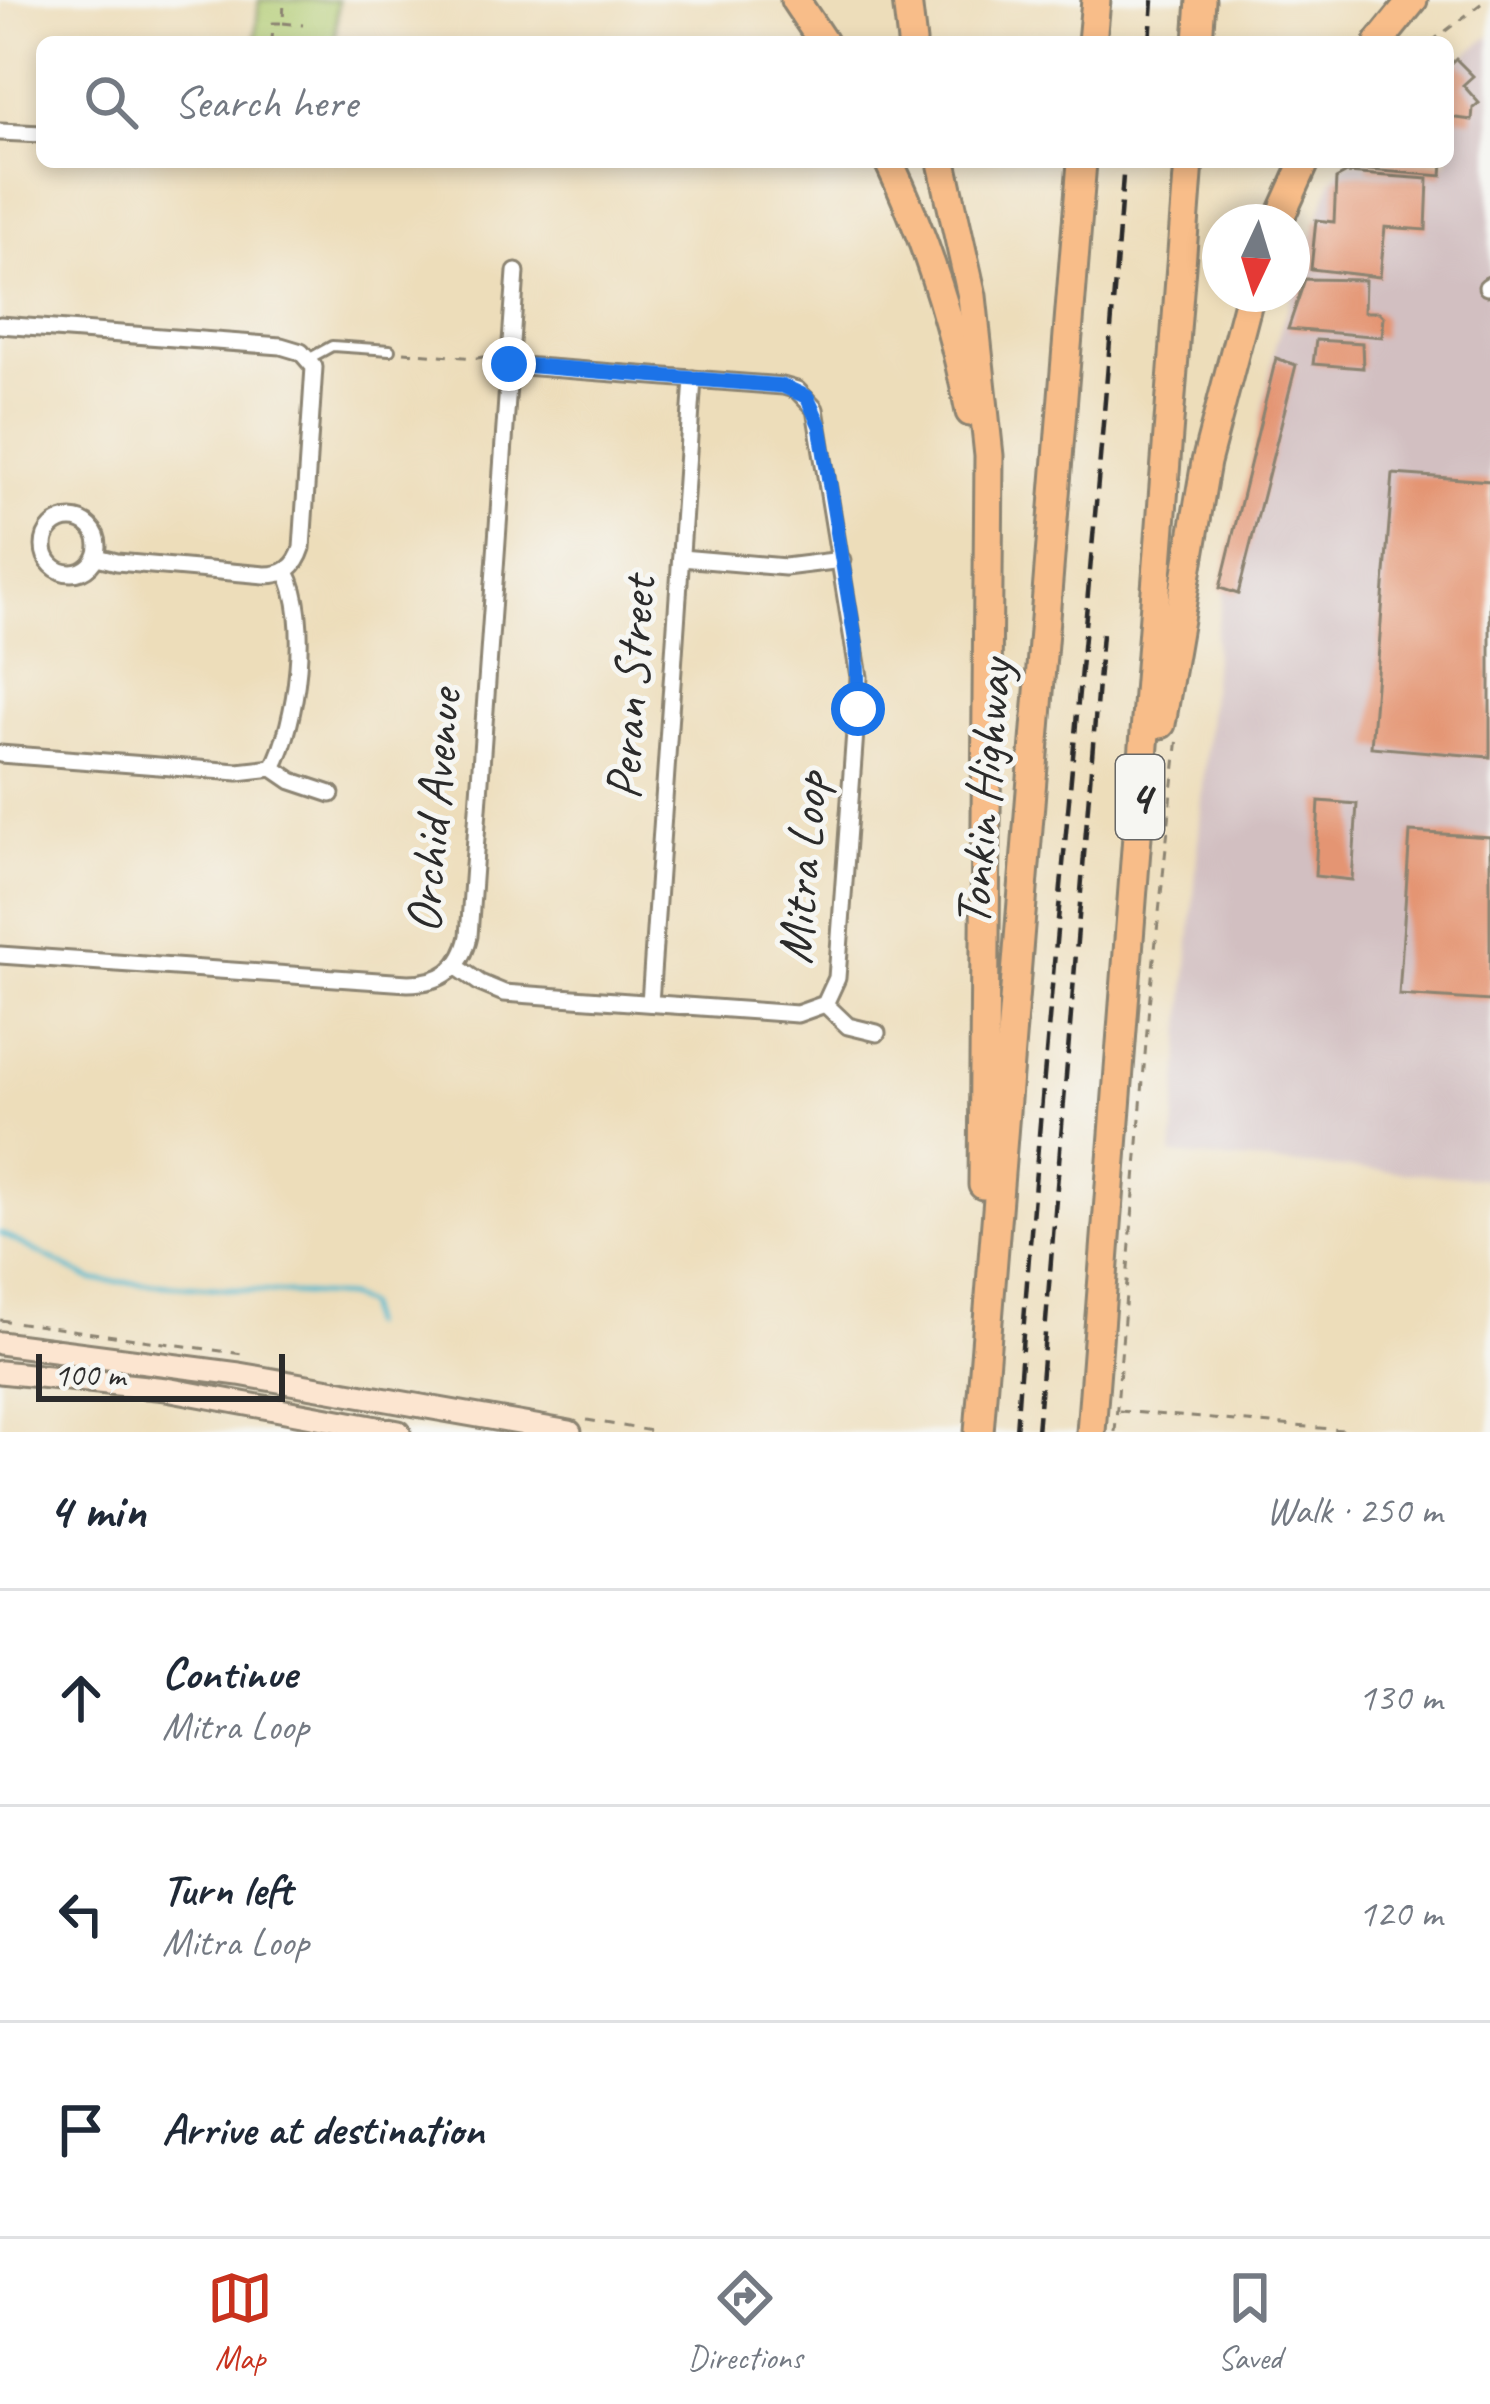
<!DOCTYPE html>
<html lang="en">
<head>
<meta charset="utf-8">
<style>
  :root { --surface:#fff; --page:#f2f2f3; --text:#1f2937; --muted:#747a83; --line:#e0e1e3; --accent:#c8321e }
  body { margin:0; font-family:Caveat,sans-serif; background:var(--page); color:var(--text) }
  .compass { position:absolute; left:1202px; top:204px; width:108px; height:108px; border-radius:50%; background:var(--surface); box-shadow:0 6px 18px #0003; rotate:184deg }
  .scale { position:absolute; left:36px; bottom:30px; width:249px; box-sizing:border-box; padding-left:12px; border:6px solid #2b2b2b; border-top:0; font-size:33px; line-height:42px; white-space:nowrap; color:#2b2b2b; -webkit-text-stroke:9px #f6f6f2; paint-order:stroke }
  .stop { position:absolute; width:36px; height:36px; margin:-27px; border:9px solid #1a73e8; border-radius:50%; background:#fff }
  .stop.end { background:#1a73e8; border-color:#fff; box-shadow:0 3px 12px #0008 }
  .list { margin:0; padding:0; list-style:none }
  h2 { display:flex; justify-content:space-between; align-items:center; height:156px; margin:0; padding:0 48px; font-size:51px }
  h2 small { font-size:39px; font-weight:400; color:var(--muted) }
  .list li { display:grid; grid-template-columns:78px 1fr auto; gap:36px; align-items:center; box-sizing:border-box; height:216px; padding:0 48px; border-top:3px solid var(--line) }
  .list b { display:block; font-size:45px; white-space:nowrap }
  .list p { margin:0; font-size:39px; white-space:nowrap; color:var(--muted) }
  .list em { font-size:39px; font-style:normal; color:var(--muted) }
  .icon { flex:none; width:66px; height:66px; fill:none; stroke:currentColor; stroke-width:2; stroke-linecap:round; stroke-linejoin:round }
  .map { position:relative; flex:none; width:1490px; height:1432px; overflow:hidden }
  .search { position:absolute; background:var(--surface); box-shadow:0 6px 18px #0003; left:36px; right:36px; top:36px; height:132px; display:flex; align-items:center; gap:30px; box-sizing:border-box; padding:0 42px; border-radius:18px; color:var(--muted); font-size:45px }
  .sheet { height:804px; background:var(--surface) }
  nav { display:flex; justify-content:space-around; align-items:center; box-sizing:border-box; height:168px; border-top:3px solid var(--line); background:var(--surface); font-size:33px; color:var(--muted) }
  nav a { display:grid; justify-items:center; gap:6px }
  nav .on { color:var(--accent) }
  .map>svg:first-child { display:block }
  .industrial { fill:#d2bfc1 }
  .green { fill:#b0ca70; stroke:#6e7a4e; stroke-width:3 }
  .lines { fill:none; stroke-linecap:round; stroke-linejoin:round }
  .stream { stroke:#4fb8cd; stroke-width:4.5 }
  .building { fill:#e49573 }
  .service-casing { stroke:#8c8472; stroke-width:14 }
  .minor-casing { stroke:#8c8472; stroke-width:21 }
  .secondary-casing { stroke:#8c8472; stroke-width:27 }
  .motorway-casing { stroke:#8c8472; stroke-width:33 }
  .path { stroke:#8c8472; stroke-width:3; stroke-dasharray:9 9; stroke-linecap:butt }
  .service { stroke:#fff; stroke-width:8 }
  .minor { stroke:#fff; stroke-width:15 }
  .secondary { stroke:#fce5d0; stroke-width:21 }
  .motorway { stroke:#f8bd89; stroke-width:27 }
  .rail { stroke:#2b2b2b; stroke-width:4.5; stroke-dasharray:18 9; stroke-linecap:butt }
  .route { stroke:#1a73e8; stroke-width:15 }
  .labels { text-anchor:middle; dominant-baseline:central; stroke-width:10; stroke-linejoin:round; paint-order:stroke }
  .shield { fill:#f6f6f2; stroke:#686867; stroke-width:3 }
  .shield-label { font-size:48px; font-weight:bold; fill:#2b2b2b }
  .street-label { font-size:51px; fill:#2b2b2b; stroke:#f6f6f2 }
</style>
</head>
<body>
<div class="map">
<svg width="1490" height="1432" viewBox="0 0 1490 1432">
  <rect width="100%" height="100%" fill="#f6f6f2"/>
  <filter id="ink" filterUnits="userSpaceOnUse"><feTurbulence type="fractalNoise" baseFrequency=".00833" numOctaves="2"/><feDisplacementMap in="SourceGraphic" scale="24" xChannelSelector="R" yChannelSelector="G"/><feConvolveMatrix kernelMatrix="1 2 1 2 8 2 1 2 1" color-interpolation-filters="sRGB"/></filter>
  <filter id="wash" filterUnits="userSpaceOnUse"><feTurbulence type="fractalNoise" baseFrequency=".004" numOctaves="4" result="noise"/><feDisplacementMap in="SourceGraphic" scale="48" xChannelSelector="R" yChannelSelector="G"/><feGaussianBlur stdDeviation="2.7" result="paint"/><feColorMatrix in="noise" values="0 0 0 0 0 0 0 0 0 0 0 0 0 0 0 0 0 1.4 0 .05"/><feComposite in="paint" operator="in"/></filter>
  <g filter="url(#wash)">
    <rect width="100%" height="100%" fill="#edddba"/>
    <polygon class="industrial" points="1490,36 1490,1179 1172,1155 1216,632 1276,342 1331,181 1348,162 1448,162 1448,69"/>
    <polygon class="green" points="259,0 338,0 335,42 255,42"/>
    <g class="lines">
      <polyline class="stream" points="0,1233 92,1280 349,1297 366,1306 368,1325"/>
    </g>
    <g id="blocks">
      <g class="building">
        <polygon points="1456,59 1473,76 1463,85 1479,103 1473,108 1472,120 1448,117 1448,67"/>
        <polygon points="1369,162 1443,162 1442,176 1368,170"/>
        <polygon points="1347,173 1428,179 1426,230 1385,227 1380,277 1311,269 1316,220 1334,222 1336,179"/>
        <polygon points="1305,279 1365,280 1364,312 1379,312 1384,317 1382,337 1288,329"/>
        <polygon points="1316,340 1362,343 1363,368 1313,364"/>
        <polygon points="1276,358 1296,365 1238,594 1220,588"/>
        <polygon points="1393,474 1490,481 1490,757 1371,747"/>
        <polygon points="1319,801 1357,804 1352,880 1315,876"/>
        <polygon points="1410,832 1490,837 1490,1001 1399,995"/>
      </g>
    </g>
  </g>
  <g filter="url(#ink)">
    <use href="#blocks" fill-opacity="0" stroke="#8c8472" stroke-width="3"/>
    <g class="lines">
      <defs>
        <polyline id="service" points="310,358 332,346 390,350"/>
        <g id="minor">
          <polyline points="0,132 42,134"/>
          <polyline points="1487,287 1490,285"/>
          <path d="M0 325 281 346 301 352 314 367 302 548C296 567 285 575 265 575L117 562 97 557"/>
          <circle cx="71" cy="546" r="27"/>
          <polyline points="681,558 785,567 842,560"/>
          <path d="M0 754 238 772 273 768C297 723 311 617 286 572"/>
          <polyline points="273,768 292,781 331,794"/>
          <path d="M0 955 408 983C442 983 462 969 469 936L516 272"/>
          <polyline points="457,967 480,983 504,993 797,1014 825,1004 837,978 859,677 815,409 797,390 783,386 510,365"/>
          <polyline points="650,1003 693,379"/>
          <polyline points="825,1004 848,1026 877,1033"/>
        </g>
        <g id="secondary">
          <polyline points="0,1343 239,1374 570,1432"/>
          <polyline points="0,1372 166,1389 399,1432"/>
        </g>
        <g id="motorway">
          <polyline points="795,0 823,42"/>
          <polyline points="907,0 912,42"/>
          <polyline points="1092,42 1096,0"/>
          <polyline points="1198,42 1201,0"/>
          <polyline points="1379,42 1413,0"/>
          <path d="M889 162C927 241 953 325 970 412"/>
          <polyline points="942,162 972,296 989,456 983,1185"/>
          <polyline points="1278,222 1305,162"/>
          <polyline points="1161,724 1206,462 1250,294"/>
          <polyline points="979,1432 1082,162"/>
          <polyline points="1091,1432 1189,162"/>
        </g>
      </defs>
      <use href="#service" class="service-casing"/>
      <use href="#minor" class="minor-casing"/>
      <use href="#secondary" class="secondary-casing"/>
      <use href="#motorway" class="motorway-casing"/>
      <g class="path">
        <polyline points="283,23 303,25"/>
        <polyline points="272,42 273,23 283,23 284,0"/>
        <polyline points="1431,42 1486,0"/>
        <polyline points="404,352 477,358 496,355"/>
        <polyline points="0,1320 242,1354"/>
        <polyline points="1119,1411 1366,1432"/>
        <polyline points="587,1420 657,1432"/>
        <polyline points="1115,1432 1149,1005 1178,737"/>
      </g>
      <use href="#service" class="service"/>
      <use href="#minor" class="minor"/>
      <use href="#secondary" class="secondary"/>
      <use href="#motorway" class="motorway"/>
      <g class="rail">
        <polyline points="1150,42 1153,0"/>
        <path d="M1016 1432C1045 1008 1093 586 1124 162"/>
        <polyline points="1037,1432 1102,634"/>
      </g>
    </g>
  </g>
  <g class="lines" filter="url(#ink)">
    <polyline class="route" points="509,364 783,386 807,397 820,426 857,650 858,709"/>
  </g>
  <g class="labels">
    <rect class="shield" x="1116" y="755" width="48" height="84" rx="9"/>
    <g class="shield-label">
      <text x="1140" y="797">4</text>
    </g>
    <g class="street-label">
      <text transform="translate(630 688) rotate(-86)">Peran Street</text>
      <text transform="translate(983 793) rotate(-85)">Tonkin Highway</text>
      <text transform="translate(433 811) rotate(-85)">Orchid Avenue</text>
      <text transform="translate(802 868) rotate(-85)">Mitra Loop</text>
    </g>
  </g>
</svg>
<svg class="compass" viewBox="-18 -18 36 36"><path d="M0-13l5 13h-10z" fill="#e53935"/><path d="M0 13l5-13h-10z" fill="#747a83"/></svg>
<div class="scale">100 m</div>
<div class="stop" style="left:858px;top:709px"></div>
<div class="stop end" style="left:509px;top:364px"></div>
<div class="search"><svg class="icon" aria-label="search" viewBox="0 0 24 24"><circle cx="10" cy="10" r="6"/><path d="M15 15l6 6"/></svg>Search here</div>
</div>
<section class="sheet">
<h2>4 min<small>Walk · 250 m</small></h2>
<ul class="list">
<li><svg class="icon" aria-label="ahead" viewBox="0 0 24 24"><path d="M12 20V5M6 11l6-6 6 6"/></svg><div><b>Continue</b><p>Mitra Loop</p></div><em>130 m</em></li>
<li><svg class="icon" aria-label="left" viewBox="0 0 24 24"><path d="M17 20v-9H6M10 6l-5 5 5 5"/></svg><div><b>Turn left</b><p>Mitra Loop</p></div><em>120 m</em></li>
<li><svg class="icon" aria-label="arrive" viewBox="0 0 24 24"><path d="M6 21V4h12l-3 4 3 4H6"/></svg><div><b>Arrive at destination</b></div></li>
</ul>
</section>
<nav>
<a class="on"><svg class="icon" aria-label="map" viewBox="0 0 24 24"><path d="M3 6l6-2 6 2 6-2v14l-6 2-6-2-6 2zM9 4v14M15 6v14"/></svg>Map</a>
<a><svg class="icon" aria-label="directions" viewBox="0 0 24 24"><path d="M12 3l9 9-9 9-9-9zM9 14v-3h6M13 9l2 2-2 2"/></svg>Directions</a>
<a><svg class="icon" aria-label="saved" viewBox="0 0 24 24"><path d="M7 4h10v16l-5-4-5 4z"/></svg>Saved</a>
</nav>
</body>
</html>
